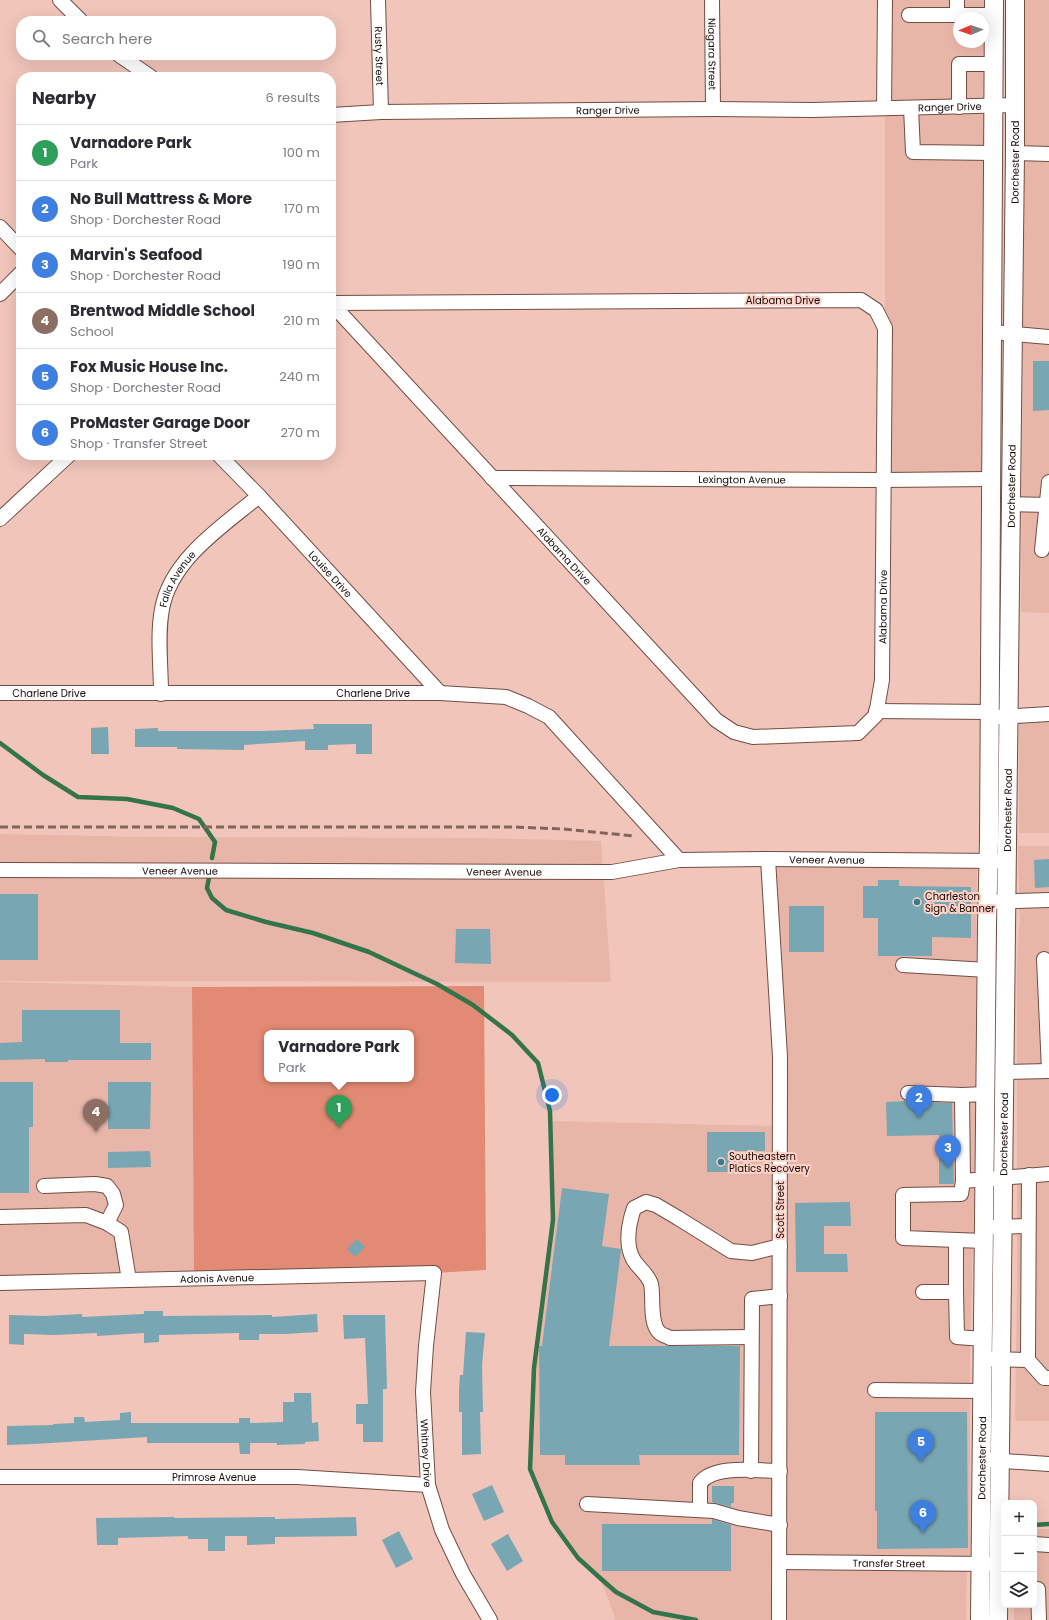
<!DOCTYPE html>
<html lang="en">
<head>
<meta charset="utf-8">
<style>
  :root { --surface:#fff; --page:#f7f7f7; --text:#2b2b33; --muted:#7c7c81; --line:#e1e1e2; --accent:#0f766e }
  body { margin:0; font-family:Poppins,sans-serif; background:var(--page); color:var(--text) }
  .controls { position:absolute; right:12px; bottom:12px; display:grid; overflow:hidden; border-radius:8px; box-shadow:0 4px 16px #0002 }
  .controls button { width:36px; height:36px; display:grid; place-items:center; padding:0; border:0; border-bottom:1px solid var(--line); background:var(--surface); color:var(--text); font:20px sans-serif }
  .compass { position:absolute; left:953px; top:12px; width:36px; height:36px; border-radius:50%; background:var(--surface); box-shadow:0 4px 16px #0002; rotate:268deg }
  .you { position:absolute; left:552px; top:1095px; width:14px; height:14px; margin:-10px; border:3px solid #fff; border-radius:50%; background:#1a73e8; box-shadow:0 0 0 6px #1a73e833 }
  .badge { display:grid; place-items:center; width:26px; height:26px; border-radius:50%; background:var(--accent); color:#fff; font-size:13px; font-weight:700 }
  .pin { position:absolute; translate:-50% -33px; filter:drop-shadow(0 1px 2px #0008) }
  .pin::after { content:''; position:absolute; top:21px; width:14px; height:12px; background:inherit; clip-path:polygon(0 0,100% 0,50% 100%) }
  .popup { position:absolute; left:264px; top:1030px; width:150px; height:52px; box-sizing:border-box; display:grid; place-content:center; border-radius:8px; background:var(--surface); filter:drop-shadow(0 1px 3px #0005); font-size:13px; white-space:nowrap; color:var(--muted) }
  .popup b { font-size:15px; color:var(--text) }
  .popup::after { content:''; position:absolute; left:50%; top:100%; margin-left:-8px; border:8px solid transparent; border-top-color:var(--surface) }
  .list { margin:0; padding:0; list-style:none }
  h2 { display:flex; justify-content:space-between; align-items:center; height:52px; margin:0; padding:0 16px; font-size:17px }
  h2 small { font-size:13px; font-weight:400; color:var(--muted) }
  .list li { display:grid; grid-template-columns:26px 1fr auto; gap:12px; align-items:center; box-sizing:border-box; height:56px; padding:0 16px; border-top:1px solid var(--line) }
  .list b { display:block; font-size:15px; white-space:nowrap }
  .list p { margin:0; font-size:13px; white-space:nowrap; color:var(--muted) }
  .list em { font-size:13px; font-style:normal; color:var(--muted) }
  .icon { flex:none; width:22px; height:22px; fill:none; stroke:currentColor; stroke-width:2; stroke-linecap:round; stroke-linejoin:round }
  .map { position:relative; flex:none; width:1049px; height:1620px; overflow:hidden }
  .search { position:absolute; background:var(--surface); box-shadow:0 4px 16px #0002; left:16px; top:16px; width:320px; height:44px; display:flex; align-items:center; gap:10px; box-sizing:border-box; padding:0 14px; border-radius:16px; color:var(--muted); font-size:15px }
  .panel { position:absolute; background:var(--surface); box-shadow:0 4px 16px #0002; left:16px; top:72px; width:320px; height:388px; border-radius:16px }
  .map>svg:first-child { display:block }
  .built { fill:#e8b6a9; fill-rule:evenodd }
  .green { fill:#e38a74; fill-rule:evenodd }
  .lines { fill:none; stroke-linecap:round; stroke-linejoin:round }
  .stream { stroke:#33744b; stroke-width:4.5 }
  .building { fill:#78a6b2 }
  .minor-casing { stroke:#714d43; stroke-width:16 }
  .major-casing { stroke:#714d43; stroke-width:20 }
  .minor { stroke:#fff; stroke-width:14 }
  .major { stroke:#fff; stroke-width:18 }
  .rail { stroke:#80645d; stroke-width:3; stroke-dasharray:8 4; stroke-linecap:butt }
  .poi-dot { fill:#387c8c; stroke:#fed2c7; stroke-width:1.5 }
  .labels { text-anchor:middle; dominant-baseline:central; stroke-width:4; stroke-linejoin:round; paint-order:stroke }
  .street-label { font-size:10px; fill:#180a07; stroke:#fed2c7 }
  .poi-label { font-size:10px; fill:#180a07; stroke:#fed2c7; text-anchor:start }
</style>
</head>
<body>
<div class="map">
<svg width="1049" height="1620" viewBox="0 0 1049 1620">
  <rect width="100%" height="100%" fill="#f1c5ba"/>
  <g class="built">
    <path d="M885 0H985L981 479 883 480 885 328ZM959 18H983V42H959Z"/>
    <polygon points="1025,0 1049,0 1049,613 1021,612"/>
    <polygon points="1049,714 1049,833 1019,833 1019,716"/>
    <polygon points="0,834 149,837 473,838 601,841 611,982 0,981"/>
    <polygon points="1018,846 1049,846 1049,1421 1015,1421 1017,1293 1017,964 1019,928 1020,926"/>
    <polygon points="768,859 977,861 975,1167 970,1351 970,1564 967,1564 966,1620 616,1620 600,1578 578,1558 552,1522 530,1469 534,1368 553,1220 550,1121 781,1126"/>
    <polygon points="0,982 192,987 194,1278 0,1283"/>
    <polygon points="1034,1529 1049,1529 1049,1620 1014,1620 1014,1605 1034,1605"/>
  </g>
  <path class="green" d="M484 986 486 1270 434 1273 194 1278 192 987ZM267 1033H411V1079H267Z"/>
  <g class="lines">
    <g class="stream">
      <polyline points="0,743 43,775 78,797 127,799 173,808 199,819 215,842 212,858"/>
      <polyline points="210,872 207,888 212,898 226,910 266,922 313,933 369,952 437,984 473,1005 512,1035 538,1063 550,1111 553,1220 534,1368 530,1469 552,1522 578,1558 600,1578 616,1592 653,1612 696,1620"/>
      <polyline points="1034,1525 1049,1524"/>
    </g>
  </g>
  <g class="building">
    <polygon points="1033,361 1049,361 1049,410 1033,411"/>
    <polygon points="313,724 372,724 372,754 356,754 356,744 328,745 328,750 305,750 305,741 244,745 244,750 177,749 177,747 135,747 135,729 158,728 158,731 262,731 314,729"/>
    <polygon points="108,727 109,754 91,754 91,728"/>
    <polygon points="1049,859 1049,887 1035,888 1034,860"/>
    <polygon points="878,880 899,880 899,886 971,887 971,938 932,937 932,956 878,956 878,918 863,918 863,886 878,886"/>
    <rect x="0" y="894" width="38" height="66"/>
    <rect x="789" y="906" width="35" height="46"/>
    <polygon points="456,929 490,929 491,964 455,963"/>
    <polygon points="22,1010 120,1010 120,1043 151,1043 151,1060 68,1060 68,1062 45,1062 45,1059 0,1060 0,1043 22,1042"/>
    <polygon points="0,1082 33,1082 33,1127 29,1127 29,1193 0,1193"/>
    <polygon points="108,1082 151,1082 150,1129 108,1129"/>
    <polygon points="907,1101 952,1103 954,1184 939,1184 939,1135 887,1136 886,1102"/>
    <polygon points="707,1132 765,1132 765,1151 735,1151 736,1172 707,1172"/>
    <polygon points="150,1151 151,1167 108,1168 108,1152"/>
    <polygon points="562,1188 609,1194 602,1246 621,1249 621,1250 609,1346 740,1346 739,1455 639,1455 640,1465 565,1465 565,1455 540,1455 539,1346 542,1346"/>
    <polygon points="850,1202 851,1226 824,1226 824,1254 847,1254 848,1272 796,1272 795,1203"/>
    <polygon points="357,1239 365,1247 355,1257 347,1249"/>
    <polygon points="144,1311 163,1311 163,1316 272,1315 272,1317 317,1314 318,1332 285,1334 259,1334 259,1340 239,1340 239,1333 159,1335 159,1342 144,1343 144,1333 97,1336 97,1333 55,1335 24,1334 24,1345 9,1344 9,1315 44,1316 82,1314 82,1317 144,1314"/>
    <polygon points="343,1315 385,1315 387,1389 383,1389 383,1442 363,1442 363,1424 356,1424 356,1404 368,1404 365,1338 344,1339"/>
    <polygon points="466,1332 485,1333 482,1365 483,1412 480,1412 481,1454 462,1455 462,1412 459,1412 459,1389 460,1375 463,1375"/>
    <polygon points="294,1393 311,1393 312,1423 318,1422 319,1441 305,1442 305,1444 277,1445 277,1443 250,1443 250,1454 240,1454 239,1443 147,1443 147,1437 34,1444 7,1445 7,1426 53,1425 53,1424 74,1423 74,1417 84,1417 85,1422 120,1420 120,1413 131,1412 131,1423 239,1423 239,1418 250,1418 250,1423 283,1422 283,1402 294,1402"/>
    <polygon points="875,1412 967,1412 968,1548 877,1549 877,1511 875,1511"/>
    <polygon points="492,1485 504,1512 484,1521 472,1494"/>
    <polygon points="712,1486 734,1486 734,1503 731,1503 731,1507 712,1502"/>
    <polygon points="174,1517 174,1518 275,1517 275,1519 356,1517 357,1536 275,1537 275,1544 247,1545 247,1536 225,1536 225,1551 208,1551 208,1539 188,1539 188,1536 118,1538 118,1545 97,1545 96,1518"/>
    <polygon points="712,1519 731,1525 731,1571 602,1571 602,1524 712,1524"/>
    <polygon points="399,1531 413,1559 396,1568 382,1540"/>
    <polygon points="508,1534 523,1561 507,1571 491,1544"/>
  </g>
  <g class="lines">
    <defs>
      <g id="minor">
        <polyline points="60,0 81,21"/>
        <path id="s1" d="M378 0 381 112"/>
        <path id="s2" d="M712 0 713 109"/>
        <polyline points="909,15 994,15"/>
        <polyline points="957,15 957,0"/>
        <polyline points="119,55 151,77"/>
        <polyline points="959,107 959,64 993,64"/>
        <polyline points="884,108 885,0"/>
        <polyline points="911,108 913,152 993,153"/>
        <path id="s3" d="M331 115 381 112 713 109 812 110 1016 105"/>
        <polyline points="1015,153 1049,154"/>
        <polyline points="0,227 21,249"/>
        <polyline points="0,294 21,273"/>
        <path id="s4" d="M331 303 716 720 734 732 753 737 858 733 876 715 882 680 885 328 876 310 861 300 331 303"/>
        <polyline points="992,332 1049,337"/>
        <path id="s5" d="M219 455 259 496 440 693"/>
        <path id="s6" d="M492 478 883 480 991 479"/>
        <polyline points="1011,504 1049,505"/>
        <polyline points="0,519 69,455"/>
        <polyline points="1042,550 1049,482"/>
        <path id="s7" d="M0 693H440L506 697 528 706 549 717 679 860"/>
        <path id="s8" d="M161 694C161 666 157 636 162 609 171 559 223 526 259 496"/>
        <polyline points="876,711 990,712"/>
        <polyline points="998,717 1049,714"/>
        <polyline points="768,859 780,1057 779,1620"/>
        <path id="s9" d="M0 870 612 872 679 860 768 859 999 861"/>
        <polyline points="988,902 1049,900"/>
        <polyline points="1044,959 1049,1070"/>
        <polyline points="903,965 987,970"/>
        <polyline points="1005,1072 1049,1071"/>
        <polyline points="908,1093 962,1095"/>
        <polyline points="963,1181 1049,1174"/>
        <polyline points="44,1186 95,1184 107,1186 113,1194 116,1205 107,1223"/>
        <polyline points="0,1217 86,1215 107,1223 121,1232 129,1280"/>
        <polyline points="993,1227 1028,1226"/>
        <polyline points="956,1240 956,1292"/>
        <polyline points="984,1241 903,1238 903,1195 961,1194 963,1181 962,1095 986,1094"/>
        <path id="s10" d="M0 1283 434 1273 426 1346 423 1392 428 1485 442 1530 463 1574 490 1620"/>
        <polyline points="923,1292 956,1292 957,1337 983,1339"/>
        <path d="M751 1337 670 1338C667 1336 661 1335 659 1332 649 1322 654 1297 651 1284 648 1274 638 1268 633 1259 625 1244 629 1223 634 1208L646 1202 656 1205 678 1218 731 1251 752 1253 780 1246"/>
        <polyline points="991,1359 1028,1360 1044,1378 1049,1378"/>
        <polyline points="1028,1360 1029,1175"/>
        <polyline points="875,1390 983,1391"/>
        <polyline points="990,1460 1049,1464"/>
        <polyline points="751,1471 752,1299 780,1296"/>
        <path id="s11" d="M0 1477H297L428 1485"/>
        <polyline points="587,1504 714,1511 738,1518 780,1525"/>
        <path d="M700 1510V1483C714 1464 759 1471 780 1471"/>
        <polyline points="1034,1544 1049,1545"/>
        <path id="s12" d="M780 1562 989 1564"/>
        <polyline points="1038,1589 1039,1620"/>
      </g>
      <g id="major">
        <path id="s13" d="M980 1620 987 926 989 840 994 0"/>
        <path id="s14" d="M998 1620 1015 153V0"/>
      </g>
    </defs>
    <use href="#minor" class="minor-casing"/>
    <use href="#major" class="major-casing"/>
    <use href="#minor" class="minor"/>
    <use href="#major" class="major"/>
    <polyline class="rail" points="0,827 514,827 563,829 634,836"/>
  </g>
  <g class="poi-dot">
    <circle cx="917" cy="902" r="4"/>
    <circle cx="721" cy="1162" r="4"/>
  </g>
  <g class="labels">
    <g class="street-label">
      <text stroke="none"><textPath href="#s2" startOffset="54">Niagara Street</textPath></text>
      <text stroke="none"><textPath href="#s1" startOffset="56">Rusty Street</textPath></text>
      <text stroke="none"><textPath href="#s3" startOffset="619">Ranger Drive</textPath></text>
      <text stroke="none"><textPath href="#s3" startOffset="277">Ranger Drive</textPath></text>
      <text stroke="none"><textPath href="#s14" startOffset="1458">Dorchester Road</textPath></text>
      <text x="783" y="300">Alabama Drive</text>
      <text stroke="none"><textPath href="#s6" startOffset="250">Lexington Avenue</textPath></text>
      <text stroke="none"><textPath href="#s14" startOffset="1134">Dorchester Road</textPath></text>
      <text stroke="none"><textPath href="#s4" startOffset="344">Alabama Drive</textPath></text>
      <text stroke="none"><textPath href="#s5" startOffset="163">Louise Drive</textPath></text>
      <text stroke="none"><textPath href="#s8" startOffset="119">Falla Avenue</textPath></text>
      <text stroke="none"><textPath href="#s4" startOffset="848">Alabama Drive</textPath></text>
      <text stroke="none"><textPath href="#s7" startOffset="49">Charlene Drive</textPath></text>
      <text stroke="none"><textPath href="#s7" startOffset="373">Charlene Drive</textPath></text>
      <text stroke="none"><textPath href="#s14" startOffset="810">Dorchester Road</textPath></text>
      <text stroke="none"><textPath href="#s9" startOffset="828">Veneer Avenue</textPath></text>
      <text stroke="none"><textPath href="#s9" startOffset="180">Veneer Avenue</textPath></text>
      <text stroke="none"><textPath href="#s9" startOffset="504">Veneer Avenue</textPath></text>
      <text stroke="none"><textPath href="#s14" startOffset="486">Dorchester Road</textPath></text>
      <text transform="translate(780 1210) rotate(-90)">Scott Street</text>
      <text stroke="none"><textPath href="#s10" startOffset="217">Adonis Avenue</textPath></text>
      <text stroke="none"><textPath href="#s10" startOffset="615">Whitney Drive</textPath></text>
      <text stroke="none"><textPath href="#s13" startOffset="162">Dorchester Road</textPath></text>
      <text stroke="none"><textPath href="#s11" startOffset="214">Primrose Avenue</textPath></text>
      <text stroke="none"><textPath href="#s12" startOffset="109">Transfer Street</textPath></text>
    </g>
    <g class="poi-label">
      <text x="925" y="896">Charleston<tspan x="925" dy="12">Sign &amp; Banner</tspan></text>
      <text x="729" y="1156">Southeastern<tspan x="729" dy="12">Platics Recovery</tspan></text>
    </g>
  </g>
</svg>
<div class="controls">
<button>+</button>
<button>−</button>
<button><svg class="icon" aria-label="layers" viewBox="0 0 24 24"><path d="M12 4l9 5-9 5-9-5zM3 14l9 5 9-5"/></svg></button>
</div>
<svg class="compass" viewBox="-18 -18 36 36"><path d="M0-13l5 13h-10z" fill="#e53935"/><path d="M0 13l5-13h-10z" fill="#7c7c81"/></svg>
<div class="you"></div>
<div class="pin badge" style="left:339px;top:1128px;background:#2e9e5b">1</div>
<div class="popup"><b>Varnadore Park</b>Park</div>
<div class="pin badge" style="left:919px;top:1118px;background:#3f7fe0">2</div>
<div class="pin badge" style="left:948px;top:1168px;background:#3f7fe0">3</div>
<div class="pin badge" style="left:96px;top:1132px;background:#8d6e63">4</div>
<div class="pin badge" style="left:921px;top:1462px;background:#3f7fe0">5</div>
<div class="pin badge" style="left:923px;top:1533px;background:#3f7fe0">6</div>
<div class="search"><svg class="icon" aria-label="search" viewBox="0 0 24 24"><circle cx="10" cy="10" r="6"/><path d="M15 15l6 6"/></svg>Search here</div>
<section class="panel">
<h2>Nearby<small>6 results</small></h2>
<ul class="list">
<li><span class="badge" style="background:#2e9e5b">1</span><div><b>Varnadore Park</b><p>Park</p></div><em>100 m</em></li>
<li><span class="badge" style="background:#3f7fe0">2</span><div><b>No Bull Mattress &amp; More</b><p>Shop · Dorchester Road</p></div><em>170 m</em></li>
<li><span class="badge" style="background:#3f7fe0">3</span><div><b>Marvin's Seafood</b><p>Shop · Dorchester Road</p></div><em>190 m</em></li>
<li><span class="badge" style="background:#8d6e63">4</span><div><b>Brentwod Middle School</b><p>School</p></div><em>210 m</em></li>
<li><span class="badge" style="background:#3f7fe0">5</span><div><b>Fox Music House Inc.</b><p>Shop · Dorchester Road</p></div><em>240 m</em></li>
<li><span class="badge" style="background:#3f7fe0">6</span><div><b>ProMaster Garage Door</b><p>Shop · Transfer Street</p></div><em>270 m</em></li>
</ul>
</section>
</div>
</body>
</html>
